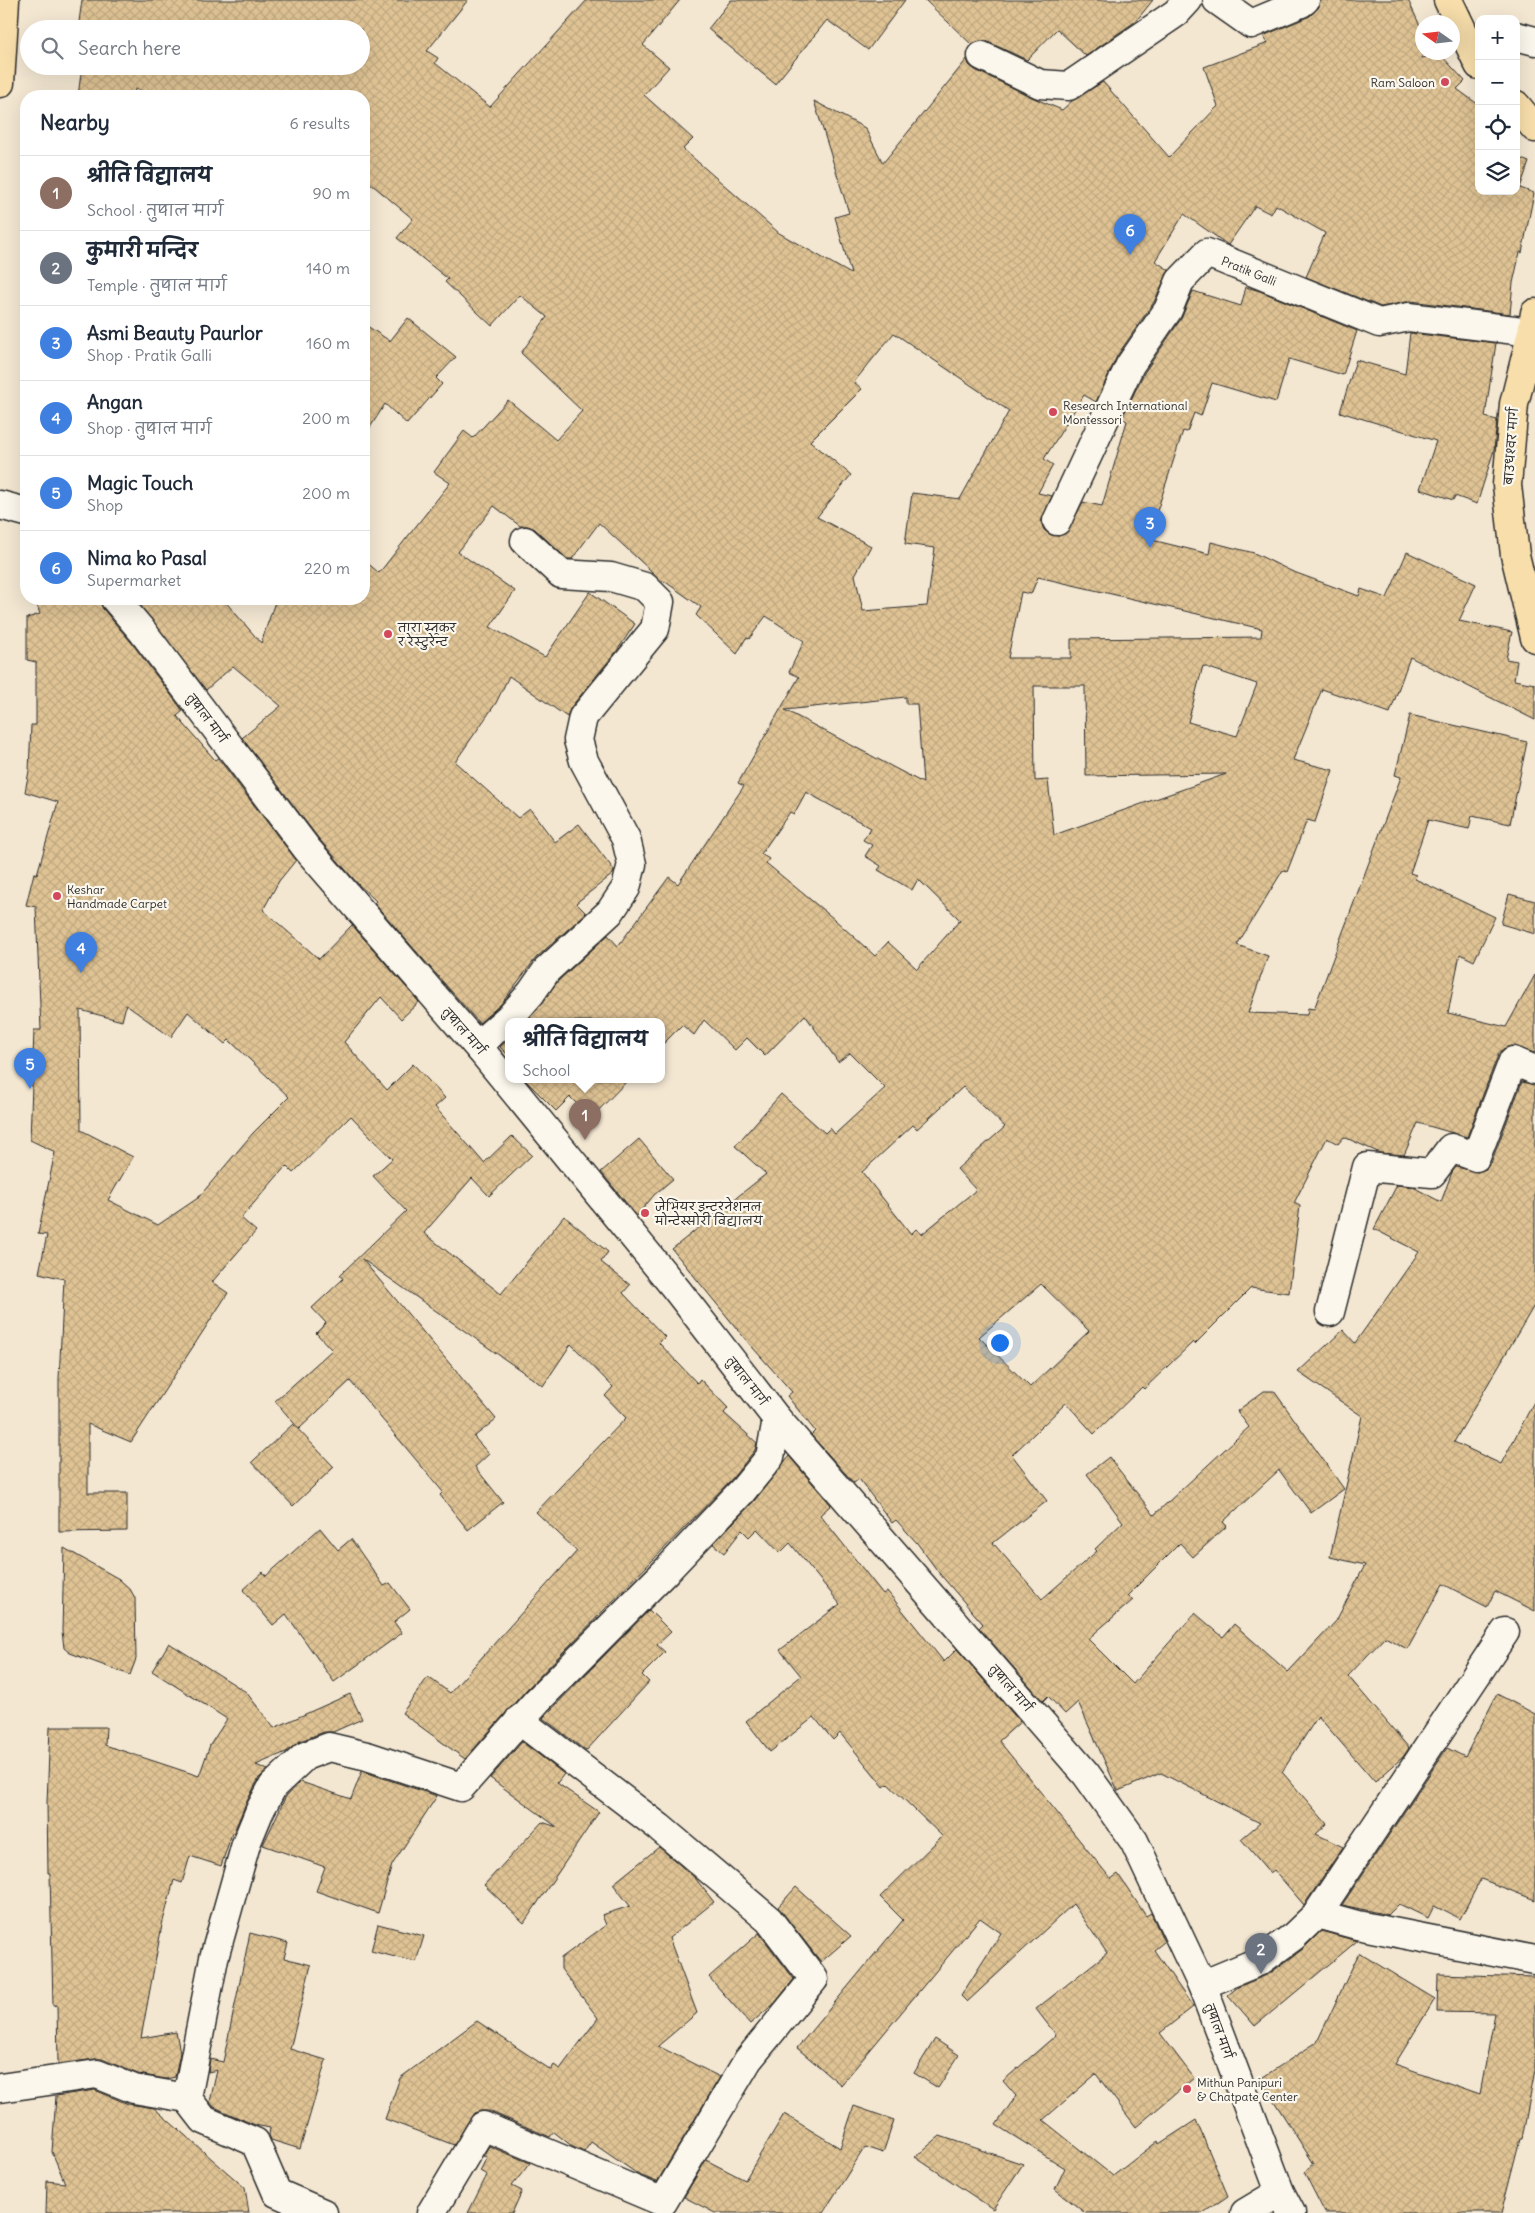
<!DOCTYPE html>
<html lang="en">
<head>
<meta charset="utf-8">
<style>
  :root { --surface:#fff; --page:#f2f2f3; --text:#1f2937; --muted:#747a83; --line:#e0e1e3; --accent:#2563eb }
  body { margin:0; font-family:Delius,"Playpen Sans Deva",sans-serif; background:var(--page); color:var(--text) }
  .controls { position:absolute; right:15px; top:15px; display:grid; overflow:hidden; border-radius:10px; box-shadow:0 5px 20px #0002 }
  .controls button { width:45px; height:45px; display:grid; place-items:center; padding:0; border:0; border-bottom:1px solid var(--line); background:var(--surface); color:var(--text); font:25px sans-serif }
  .compass { position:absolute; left:1415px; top:15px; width:45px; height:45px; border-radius:50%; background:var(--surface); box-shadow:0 5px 20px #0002; rotate:284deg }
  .you { position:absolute; left:999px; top:1342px; width:18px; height:18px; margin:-12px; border:4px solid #fff; border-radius:50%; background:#1a73e8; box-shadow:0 0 0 8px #1a73e833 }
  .badge { display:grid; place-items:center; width:32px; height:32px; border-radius:50%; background:var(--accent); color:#fff; font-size:16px; font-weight:700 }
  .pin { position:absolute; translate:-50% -41px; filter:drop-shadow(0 1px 2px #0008) }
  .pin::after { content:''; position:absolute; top:26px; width:18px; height:15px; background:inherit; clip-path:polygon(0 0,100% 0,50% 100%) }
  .popup { position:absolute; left:505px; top:1018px; width:160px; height:65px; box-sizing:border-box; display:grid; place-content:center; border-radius:10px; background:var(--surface); filter:drop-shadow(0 1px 4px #0005); font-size:16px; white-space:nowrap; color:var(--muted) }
  .popup b { font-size:19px; color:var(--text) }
  .popup::after { content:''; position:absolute; left:50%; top:100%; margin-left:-10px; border:10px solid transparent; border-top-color:var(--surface) }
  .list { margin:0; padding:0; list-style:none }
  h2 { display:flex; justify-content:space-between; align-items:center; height:65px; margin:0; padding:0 20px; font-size:21px }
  h2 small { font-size:16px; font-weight:400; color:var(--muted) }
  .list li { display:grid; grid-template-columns:32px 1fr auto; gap:15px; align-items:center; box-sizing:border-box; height:75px; padding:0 20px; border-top:1px solid var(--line) }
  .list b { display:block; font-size:19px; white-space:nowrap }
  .list p { margin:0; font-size:16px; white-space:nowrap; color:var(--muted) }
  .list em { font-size:16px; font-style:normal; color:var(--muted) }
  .icon { flex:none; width:28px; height:28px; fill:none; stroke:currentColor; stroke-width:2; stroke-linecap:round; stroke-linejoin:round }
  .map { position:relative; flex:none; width:1535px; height:2213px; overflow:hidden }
  .search { position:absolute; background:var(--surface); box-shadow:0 5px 20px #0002; left:20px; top:20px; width:350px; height:55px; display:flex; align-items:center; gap:12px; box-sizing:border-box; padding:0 18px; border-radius:28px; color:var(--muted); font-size:19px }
  .panel { position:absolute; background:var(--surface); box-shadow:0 5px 20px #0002; left:20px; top:90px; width:350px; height:515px; border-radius:20px }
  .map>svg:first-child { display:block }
  .building { fill:url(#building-cross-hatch); stroke:#2b2b2b; fill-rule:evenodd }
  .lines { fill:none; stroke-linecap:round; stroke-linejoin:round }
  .minor-casing { stroke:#2b2b2b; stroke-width:31 }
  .major-casing { stroke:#2b2b2b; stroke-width:31 }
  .minor { stroke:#fbf7ec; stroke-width:28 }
  .major { stroke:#f8deab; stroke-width:28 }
  .poi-dot { fill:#d1495b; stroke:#fbf7ec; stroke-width:2 }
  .labels { text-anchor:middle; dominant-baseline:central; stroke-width:4.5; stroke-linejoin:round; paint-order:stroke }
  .poi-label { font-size:12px; fill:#2b2b2b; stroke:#fbf7ec; text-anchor:start }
  .street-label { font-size:12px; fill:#2b2b2b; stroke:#fbf7ec }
</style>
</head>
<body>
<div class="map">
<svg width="1535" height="2213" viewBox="0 0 1535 2213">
  <defs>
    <pattern id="building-cross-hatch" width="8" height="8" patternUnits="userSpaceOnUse" patternTransform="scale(1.25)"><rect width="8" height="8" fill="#dfc394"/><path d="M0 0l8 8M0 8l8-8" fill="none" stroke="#c0a880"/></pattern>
  </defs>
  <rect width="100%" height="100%" fill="#f3e7d2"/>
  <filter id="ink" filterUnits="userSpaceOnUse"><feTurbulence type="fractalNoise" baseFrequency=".02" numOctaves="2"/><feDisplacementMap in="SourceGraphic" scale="10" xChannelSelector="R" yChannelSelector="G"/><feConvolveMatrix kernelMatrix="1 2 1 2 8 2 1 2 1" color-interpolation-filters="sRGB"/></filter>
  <g filter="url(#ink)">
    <g class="building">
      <path d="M82 0H468L427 51 438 58 435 63 490 107 587 0H680L643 45 669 67 644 95 693 139 683 149 779 233 851 274 835 217 849 213 814 101 865 128 883 163 967 59 969 65 975 70 1036 99 1062 110 1073 100 1103 82 1169 157 1218 106 1204 67 1268 43 1263 36 1310 16 1319 7 1320 0H1408L1422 30V58L1440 54 1465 81 1457 89 1479 105V191H1516V157L1529 162 1520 188 1534 193 1522 253 1520 252 1513 283 1510 314 1411 301 1381 307 1306 277 1325 233 1276 205 1271 214 1255 206 1228 245 1184 214 1155 261 1169 270 1154 302 1117 356 1096 402 1084 395 1044 459 1053 465 1038 493 1052 496 1041 522 1044 530 1051 535 1059 536 1066 533 1083 502 1102 506 1127 421 1122 418 1144 373 1181 319 1193 291 1241 306 1246 287 1260 291 1357 331 1343 375 1289 359 1276 402 1212 383 1201 416 1194 413 1187 432 1183 431 1148 539 1209 554 1211 542 1254 553 1291 571 1359 596 1361 589 1387 598 1407 552 1476 584 1459 621 1512 632 1506 659 1517 661 1514 680 1535 684V720L1410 657 1390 713 1322 689 1293 760 1333 770 1315 822 1307 820 1287 872 1283 870 1237 945 1268 956 1248 1013 1307 1015 1308 1008 1314 1009 1401 777 1395 775 1410 715 1527 742 1510 824 1472 816 1469 829 1428 820 1410 873 1416 875 1415 879 1495 917 1474 961 1460 954 1448 1013 1506 1027 1535 975V1053L1511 1046 1503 1049 1498 1055 1467 1137 1418 1123 1404 1155 1380 1153 1344 1137 1338 1144 1327 1138 1294 1203 1300 1206 1289 1293 1251 1288 1195 1344 1193 1342 1144 1389 1142 1387 1094 1434 1066 1403 1012 1455 1047 1501 993 1543 1042 1599 1097 1551 1095 1549 1123 1522 1087 1474 1109 1457 1154 1515 1249 1427 1237 1411 1264 1391H1274L1344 1489 1311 1513 1279 1470 1223 1522 1227 1526 1193 1557 1180 1543 1128 1595 1133 1600 1088 1639 1133 1684 1195 1613 1223 1637 1234 1624 1288 1672 1336 1621 1365 1565 1330 1557 1362 1416 1298 1372 1343 1330 1355 1343 1419 1252 1374 1229 1397 1185 1413 1187 1441 1202 1452 1172 1456 1167 1478 1172 1486 1169 1491 1163 1522 1082 1535 1085V1304L1454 1442 1501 1464 1535 1400V1611L1495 1591 1487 1607 1443 1584 1407 1649 1385 1637 1348 1676 1409 1748 1403 1757 1375 1782 1318 1716 1282 1772 1327 1824 1316 1834 1343 1847 1304 1905 1274 1870 1270 1873 1241 1839 1260 1823 1161 1773 1118 1791 1078 1702 1065 1714 1048 1696 1043 1701 979 1628 983 1624 939 1573 917 1543 896 1520 892 1523 859 1479 854 1483 811 1435 815 1431 787 1396 792 1392 746 1340 672 1249 766 1174 735 1146 781 1094 825 1133 830 1128 835 1134 885 1088 850 1053 838 1062 805 1015 765 1056 747 1038 735 1050 704 1020 694 1035 682 1025 661 1046V1021H527L559 980 608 935 618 946 669 877 678 884 744 786 738 783 799 677 789 672 804 641 766 616 749 639 746 638 737 654 696 615 701 607 664 581 663 582 599 523 572 559H567L535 529 528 526H520L494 506 458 552 515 591 490 627 545 657 590 592 635 624 616 652 571 707 567 717 509 676 496 703 455 762 518 818 530 809 555 842 579 824 614 870 613 874 576 903 586 913 536 958 501 1004 479 1023 374 903 376 901 358 884 319 839 242 738 281 706 233 666 206 690 135 599H223L261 643 276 599H364V560L379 573 450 483 434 472 464 431 473 438 508 400 556 440 582 411 521 353 547 317 520 295 492 326 445 282 448 279 397 238 413 219 364 178V96H159L135 89 134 96H78L82 66H361V29H78ZM894 333 1009 411 960 499 912 493 905 544 935 548 927 606 863 611 855 575 871 546 817 517 851 475 810 441 862 389 854 382ZM1038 577 1262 629 1261 637 1071 639V658H1008L1021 592 1031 594ZM1203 666 1257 684 1237 736 1188 722ZM1034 686H1085L1086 776 1226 774 1054 835 1048 780 1035 781ZM906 697V704H917L923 783 785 710ZM806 792 871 828 863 840 872 845 865 856 881 866 878 870 912 890 918 879 960 920 917 969 888 942 875 956 834 919 766 863 769 859 761 854 790 812 794 814ZM963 1087 1005 1127 957 1169 976 1190 922 1234 916 1229 911 1234 862 1172 913 1125 917 1129ZM1041 1284 1089 1331 1030 1387 979 1337Z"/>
      <polygon points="731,0 905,0 868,50 827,20 775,84 708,29"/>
      <polygon points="925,0 1153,0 1136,21 1086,56 1057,29 1027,60 988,42 980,41 972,45"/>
      <polygon points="408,318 456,357 436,378 442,384 407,424 385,404 364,437 364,324 390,341"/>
      <polygon points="1410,333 1496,343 1485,417 1497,420 1494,450 1477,504 1455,496 1453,500 1420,489 1436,441 1340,412 1356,360 1405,374"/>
      <path d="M35 599H100L103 609 131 642 183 711 177 716 215 760 218 758 296 860 279 881 263 910 319 959 352 925 419 1002 401 1019 381 997 344 1042 387 1090 413 1064 445 1098 435 1107 484 1163 512 1136 532 1155 489 1196 472 1178 424 1233 501 1294 564 1216 608 1252 601 1262 630 1285 623 1293 665 1337 659 1343 697 1383 700 1379 728 1408 724 1413 757 1443 755 1450 731 1480 526 1690 465 1759 402 1713 428 1677 450 1693 577 1551 536 1512 626 1418 605 1396 613 1387 571 1344 543 1386 362 1259 496 1419 474 1437 489 1454 475 1467 503 1502 468 1530 440 1495 443 1492 350 1381 299 1429 275 1401 332 1350 316 1333 326 1323 312 1308 343 1279 340 1275 406 1211 373 1176 392 1159 351 1116 293 1173 286 1166 241 1218 256 1231 212 1282 228 1293 131 1442 88 1424V1493H127V1531L59 1532V1379L64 1279 39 1273 47 1235 38 1234 55 1152 30 1140 34 1030H41L36 907 26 905 34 873 37 874 58 802 25 792 29 771 31 725H36V662L27 660V618L40 614ZM126 1005 171 1037 188 1012 225 1044 229 1040 289 1097 253 1133 198 1198 158 1225 108 1200 133 1157 81 1130 80 1010 122 1021Z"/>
      <polygon points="1509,894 1535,901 1535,934 1501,924"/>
      <polygon points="509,1039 509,1056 500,1047"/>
      <polygon points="524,1079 629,1079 591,1118 570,1097 556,1111"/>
      <polygon points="639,1139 673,1179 654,1195 637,1216 601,1172"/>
      <polygon points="293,1424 334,1467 293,1506 252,1462"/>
      <polygon points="789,1456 831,1505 820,1515 883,1594 887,1591 944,1662 957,1649 1020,1722 999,1741 1111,1879 1118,1874 1146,1916 1151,1913 1164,1942 1154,1950 1193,2007 1160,2033 1194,2078 1136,2127 1096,2074 1043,2120 1113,2176 1158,2141 1159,2144 1196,2120 1228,2196 1203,2213 1085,2213 1055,2189 1065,2168 996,2125 1016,2096 1003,2081 1056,2035 1036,2009 1107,1953 1073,1904 967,2002 961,1996 1001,1933 980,1918 841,2085 797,2048 903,1920 880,1897 942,1836 888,1784 884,1787 840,1733 833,1740 814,1717 770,1752 746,1721 801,1676 780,1650 840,1604 790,1543 780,1553 757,1529 749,1537 742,1530 724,1553 713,1544 755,1500"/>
      <polygon points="320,1528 338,1550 351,1539 384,1586 390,1583 410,1609 394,1622 402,1633 334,1682 286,1614 273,1625 243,1590 263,1572 266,1576"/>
      <polygon points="64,1548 119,1579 130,1589 135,1598 136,1659 130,1675 70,1653 64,1648 62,1631"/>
      <polygon points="649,1610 671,1632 657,1645 665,1652 642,1675 649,1682 586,1751 543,1718"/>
      <polygon points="169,1643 246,1692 274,1728 350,1694 362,1719 333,1732 324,1732 300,1741 286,1752 256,1765 268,1770 259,1778 246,1803 233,1834 232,1833 221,1866 190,1856 182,1883 174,1880 162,1925 141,2038 176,2032 180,2052 175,2077 166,2079 138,2074 102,2059 95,2059 58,2064 57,2005 53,2006 50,1873 48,1873 47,1803 50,1727 106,1727 105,1745 199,1776 210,1745 227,1719 152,1671"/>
      <polygon points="1497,1694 1535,1714 1535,1900 1481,1879 1460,1919 1434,1906 1428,1918 1399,1904 1388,1915 1342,1905 1447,1748 1465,1757"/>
      <polygon points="522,1742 564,1774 557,1783 599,1812 524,1923 484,1885 542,1822 557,1827 490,1778"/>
      <polygon points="362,1771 437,1796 392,1865 378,1913 316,1891 325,1867 263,1845 286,1796 301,1782 351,1799"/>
      <polygon points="659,1847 695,1878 714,1902 669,1938 697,2013 658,2046 720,2077 657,2182 639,2175 591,2142 584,2152 573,2147 554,2132 550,2137 489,2111 481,2111 474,2113 454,2145 385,2119 400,2078 477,2021 551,2070 554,2065 560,2069 598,2018 561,1969 561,1958 606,1925 602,1915 630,1906 613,1884"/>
      <polygon points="796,1887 851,1936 821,1962 778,1907"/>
      <polygon points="378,1924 424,1936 416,1962 371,1951"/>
      <polygon points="1321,1931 1357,1941 1255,2026 1228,1995 1238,1987 1269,1974 1303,1949"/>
      <polygon points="250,1933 288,1943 284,1958 311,1965 290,2049 326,2060 300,2149 271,2140 269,2135 270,2128 255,2125 214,2107 210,2102 217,2070 208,2072 210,2059 223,2062"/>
      <polygon points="759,1933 794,1979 775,2003 750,2024 709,1977"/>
      <polygon points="1359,1953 1435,1999 1395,2064 1480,2094 1495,2013 1437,2012 1438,1974 1535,1977 1535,2071 1522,2139 1520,2139 1501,2213 1325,2213 1304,2172 1314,2164 1260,2079 1317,2042"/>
      <polygon points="935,2039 959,2055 938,2088 914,2073"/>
      <polygon points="95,2090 128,2104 154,2108 245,2188 249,2213 46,2213 47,2181 65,2183 52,2152 56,2096"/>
      <polygon points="854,2106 894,2120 883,2153 865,2147 823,2213 715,2213 684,2197 706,2160 745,2180 784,2114 840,2148"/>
      <polygon points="940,2136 1023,2164 993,2209 915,2157"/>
      <polygon points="489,2146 530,2163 512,2186 522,2191 512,2213 468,2213 487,2175 480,2171 487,2157 483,2156"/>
    </g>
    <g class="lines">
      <defs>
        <g id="minor">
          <polyline points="1217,0 1251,24 1301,3 1305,0"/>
          <polyline points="1516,36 1535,41"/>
          <polyline points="982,56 1040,84 1069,86 1176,13 1188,0"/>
          <polyline points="0,505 26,512"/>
          <polyline points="1057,521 1130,365 1168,310 1180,281 1207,253 1379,323 1409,317 1532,332"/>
          <polyline points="115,599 143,632 307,849 480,1049 677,1290 777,1419 1086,1774 1134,1841 1202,1985 1280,2192 1291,2213"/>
          <polyline points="480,1049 487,1037 512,1015 531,993 547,970 610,912 626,888 632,864 626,839 584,761 578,740 583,717 655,629 660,602 645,587 611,577 561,574 525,541"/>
          <polyline points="1330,1312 1367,1167 1432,1173 1451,1148 1476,1157 1513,1061 1535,1070"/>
          <polyline points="1317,1914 1505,1632"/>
          <polyline points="1202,1985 1260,1961 1294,1936 1317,1914 1357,1925 1535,1960"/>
          <polyline points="0,2088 97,2074 134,2089 187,2098 204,2120 255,2142 277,2193 323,2213"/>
          <polyline points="187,2098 214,1958 246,1844 260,1810 273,1786 305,1756 329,1747 367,1756 461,1787 537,1701 668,1569 743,1490 770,1457 777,1419"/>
          <polyline points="431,2213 483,2126 663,2202 748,2060 814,1979 769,1920 659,1827 519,1720"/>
          <polyline points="1245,2213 1280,2192"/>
        </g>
        <g id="major">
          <polyline points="1448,0 1479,65"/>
          <polyline points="0,83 5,0"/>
          <polyline points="1516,105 1535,128"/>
          <polyline points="1535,313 1532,332 1514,404 1507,485 1515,555 1535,638"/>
        </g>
      </defs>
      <use href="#minor" class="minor-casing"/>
      <use href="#major" class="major-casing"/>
      <use href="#minor" class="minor"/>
      <use href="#major" class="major"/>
    </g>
  </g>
  <g class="poi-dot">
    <circle cx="1445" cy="82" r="5"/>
    <circle cx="1053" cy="412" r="5"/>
    <circle cx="388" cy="634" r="5"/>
    <circle cx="57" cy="896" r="5"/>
    <circle cx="645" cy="1213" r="5"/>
    <circle cx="1187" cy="2089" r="5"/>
  </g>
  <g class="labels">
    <g class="poi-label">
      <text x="1435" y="82" text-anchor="end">Ram Saloon</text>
      <text x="1063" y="405">Research International<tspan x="1063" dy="14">Montessori</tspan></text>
      <text x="398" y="627">तारा स्नूकर<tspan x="398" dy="14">र रेस्टुरेन्ट</tspan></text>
      <text x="67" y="889">Keshar<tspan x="67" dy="14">Handmade Carpet</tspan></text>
      <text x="655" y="1206">जेभियर इन्टरनेशनल<tspan x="655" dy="14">मोन्टेस्सोरी विद्यालय</tspan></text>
      <text x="1197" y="2082">Mithun Panipuri<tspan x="1197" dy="14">&amp; Chatpate Center</tspan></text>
    </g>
    <g class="street-label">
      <text transform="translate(1249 271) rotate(22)">Pratik Galli</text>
      <text transform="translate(1511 446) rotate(-86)">बाउधश्वर मार्ग</text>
      <text transform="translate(207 718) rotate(53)">तुषाल मार्ग</text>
      <text transform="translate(464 1031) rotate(49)">तुषाल मार्ग</text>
      <text transform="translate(747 1381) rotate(52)">तुषाल मार्ग</text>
      <text transform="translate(1011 1688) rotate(49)">तुषाल मार्ग</text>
      <text transform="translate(1219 2031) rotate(70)">तुषाल मार्ग</text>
    </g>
  </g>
</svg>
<div class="controls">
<button>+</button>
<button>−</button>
<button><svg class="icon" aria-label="locate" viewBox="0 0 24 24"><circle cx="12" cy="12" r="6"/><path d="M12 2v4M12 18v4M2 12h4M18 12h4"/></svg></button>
<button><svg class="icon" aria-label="layers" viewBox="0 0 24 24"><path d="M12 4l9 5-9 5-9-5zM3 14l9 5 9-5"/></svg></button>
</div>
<svg class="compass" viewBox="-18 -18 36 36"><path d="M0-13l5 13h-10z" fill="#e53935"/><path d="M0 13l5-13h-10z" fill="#747a83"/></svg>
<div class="you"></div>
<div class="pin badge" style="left:585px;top:1140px;background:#8d6e63">1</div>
<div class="popup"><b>श्रीति विद्यालय</b>School</div>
<div class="pin badge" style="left:1261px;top:1974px;background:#6b7280">2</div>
<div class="pin badge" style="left:1150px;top:548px;background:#3f7fe0">3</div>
<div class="pin badge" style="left:81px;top:973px;background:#3f7fe0">4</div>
<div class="pin badge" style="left:30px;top:1089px;background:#3f7fe0">5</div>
<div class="pin badge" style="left:1130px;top:255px;background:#3f7fe0">6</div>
<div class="search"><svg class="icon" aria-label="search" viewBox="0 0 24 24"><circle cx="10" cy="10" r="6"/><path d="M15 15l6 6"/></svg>Search here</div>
<section class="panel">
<h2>Nearby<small>6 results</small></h2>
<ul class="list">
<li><span class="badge" style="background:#8d6e63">1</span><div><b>श्रीति विद्यालय</b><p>School · तुषाल मार्ग</p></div><em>90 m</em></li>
<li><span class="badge" style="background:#6b7280">2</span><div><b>कुमारी मन्दिर</b><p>Temple · तुषाल मार्ग</p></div><em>140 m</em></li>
<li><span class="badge" style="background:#3f7fe0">3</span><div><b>Asmi Beauty Paurlor</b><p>Shop · Pratik Galli</p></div><em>160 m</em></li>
<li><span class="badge" style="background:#3f7fe0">4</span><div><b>Angan</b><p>Shop · तुषाल मार्ग</p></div><em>200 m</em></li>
<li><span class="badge" style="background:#3f7fe0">5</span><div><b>Magic Touch</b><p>Shop</p></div><em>200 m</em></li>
<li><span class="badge" style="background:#3f7fe0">6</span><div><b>Nima ko Pasal</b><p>Supermarket</p></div><em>220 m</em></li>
</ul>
</section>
</div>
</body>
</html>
